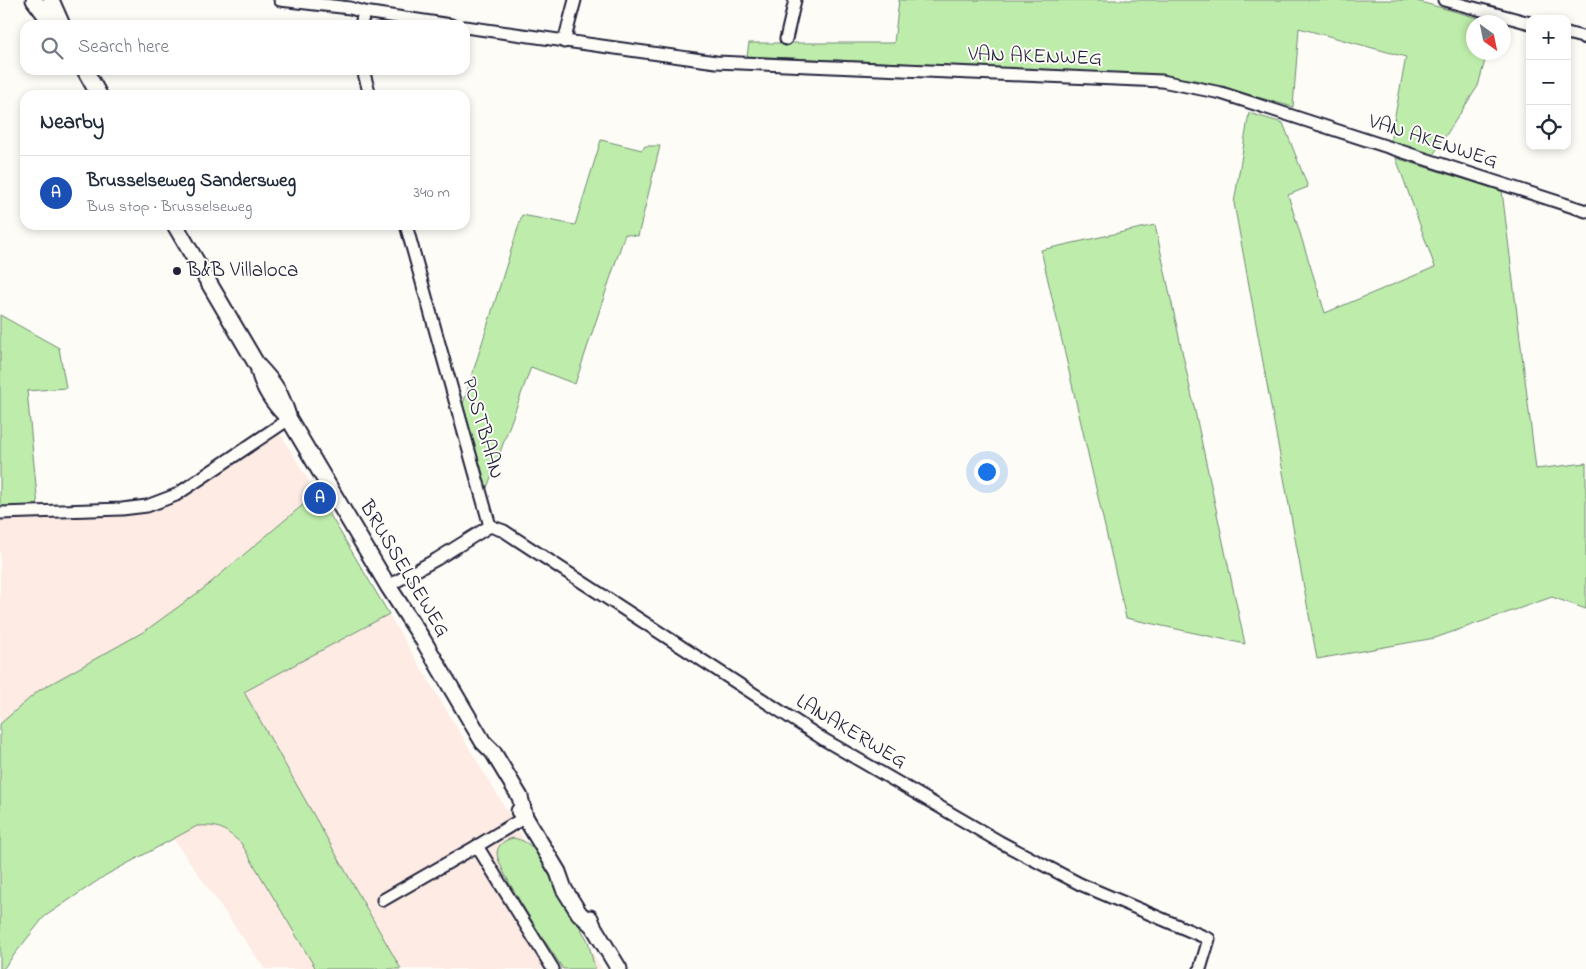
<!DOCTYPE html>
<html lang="en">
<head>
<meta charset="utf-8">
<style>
  :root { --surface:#fff; --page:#f2f2f3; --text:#1f2937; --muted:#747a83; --line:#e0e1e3; --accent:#111827 }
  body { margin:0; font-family:"Indie Flower",sans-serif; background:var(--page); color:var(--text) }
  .controls { position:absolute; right:15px; top:15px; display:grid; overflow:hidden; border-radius:10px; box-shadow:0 2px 8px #0003 }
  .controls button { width:45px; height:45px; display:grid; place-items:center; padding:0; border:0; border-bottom:1px solid var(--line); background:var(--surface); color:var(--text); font:25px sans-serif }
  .compass { position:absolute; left:1466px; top:15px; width:45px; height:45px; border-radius:50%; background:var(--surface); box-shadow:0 2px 8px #0003; rotate:147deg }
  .you { position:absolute; left:986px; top:471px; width:18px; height:18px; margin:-12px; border:4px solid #fff; border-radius:50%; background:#1a73e8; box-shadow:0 0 0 8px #1a73e833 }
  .badge { display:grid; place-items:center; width:32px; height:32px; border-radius:50%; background:var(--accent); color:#fff; font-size:16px; font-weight:700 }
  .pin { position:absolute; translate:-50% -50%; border:2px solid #fff; box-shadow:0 1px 5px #0006 }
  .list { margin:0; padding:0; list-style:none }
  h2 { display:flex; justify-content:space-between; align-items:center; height:65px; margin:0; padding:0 20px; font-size:21px }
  h2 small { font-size:16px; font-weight:400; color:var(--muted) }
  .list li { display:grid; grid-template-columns:32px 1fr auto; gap:15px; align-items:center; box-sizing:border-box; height:75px; padding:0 20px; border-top:1px solid var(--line) }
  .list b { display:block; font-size:19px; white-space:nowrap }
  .list p { margin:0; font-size:16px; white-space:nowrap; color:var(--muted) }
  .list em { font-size:16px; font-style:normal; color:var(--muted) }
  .icon { flex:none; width:28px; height:28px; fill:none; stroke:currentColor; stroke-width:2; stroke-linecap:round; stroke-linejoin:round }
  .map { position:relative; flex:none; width:1586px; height:969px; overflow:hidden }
  .search { position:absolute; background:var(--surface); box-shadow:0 2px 8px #0003; left:20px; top:20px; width:450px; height:55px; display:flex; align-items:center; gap:12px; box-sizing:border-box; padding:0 18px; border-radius:15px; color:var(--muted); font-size:19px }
  .panel { position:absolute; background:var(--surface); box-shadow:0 2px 8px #0003; left:20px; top:90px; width:450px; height:140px; border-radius:15px }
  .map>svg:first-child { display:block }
  .built { fill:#fdebe4 }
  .green { fill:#beedab; stroke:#708873 }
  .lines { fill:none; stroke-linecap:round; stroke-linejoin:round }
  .minor-casing { stroke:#22223b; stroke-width:15 }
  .tertiary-casing { stroke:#22223b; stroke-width:19 }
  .minor { stroke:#fdfcf7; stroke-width:11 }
  .tertiary { stroke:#fdfcf7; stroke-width:15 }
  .poi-dot { fill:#22223b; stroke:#fdfcf7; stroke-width:2 }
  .labels { text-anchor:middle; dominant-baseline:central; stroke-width:4; stroke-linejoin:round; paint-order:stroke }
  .street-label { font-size:21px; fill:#22223b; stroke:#fdfcf7 }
  .poi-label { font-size:21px; fill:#22223b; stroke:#fdfcf7; text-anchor:start }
</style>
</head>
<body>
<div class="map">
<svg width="1586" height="969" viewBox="0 0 1586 969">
  <rect width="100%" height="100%" fill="#fdfcf7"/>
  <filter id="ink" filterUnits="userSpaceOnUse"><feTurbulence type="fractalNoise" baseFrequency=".02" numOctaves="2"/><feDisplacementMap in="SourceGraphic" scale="10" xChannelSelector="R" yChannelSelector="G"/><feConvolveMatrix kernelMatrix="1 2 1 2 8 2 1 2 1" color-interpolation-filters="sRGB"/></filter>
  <g filter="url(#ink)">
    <polygon class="built" points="278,430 602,969 265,969 132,780 0,828 0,520 147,511"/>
    <g class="green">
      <polygon points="899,0 1413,0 1493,22 1474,22 1474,52 1487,53 1478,86 1433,155 1390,142 1406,57 1299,28 1293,107 1196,80 1143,74 747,56 749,43 894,43"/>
      <polygon points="1249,113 1283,123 1308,187 1288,195 1325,313 1435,267 1396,158 1502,191 1536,469 1586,463 1586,609 1552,597 1435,638 1317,659 1234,203"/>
      <polygon points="601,140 642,150 645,146 660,146 638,236 625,234 575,384 531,367 487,488 463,404 522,215 575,225"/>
      <polygon points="1155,225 1245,644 1126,618 1041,250"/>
      <polygon points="0,315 59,348 66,388 27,391 38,507 0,508"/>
      <path d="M317 493 389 614 244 692 401 969H316L241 843C223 828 220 825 197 826L106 875 44 917 3 969H0V724L38 691 145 631 203 589Z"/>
      <path d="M513 838C523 840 529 843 536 852L588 941 595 969H563C551 950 497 870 497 853 498 844 505 840 513 838Z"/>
    </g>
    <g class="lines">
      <defs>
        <g id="minor">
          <polyline points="280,0 350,8 364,12 451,25"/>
          <polyline points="1444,0 1530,23"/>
          <polyline points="361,25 364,12"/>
          <polyline points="465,27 716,62 1162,81 1221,93 1586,211"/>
          <polyline points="1567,33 1586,38"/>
          <polyline points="786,39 795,0"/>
          <polyline points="564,42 575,0"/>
          <polyline points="363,70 370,95"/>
          <polyline points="406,225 490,526"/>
          <polyline points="0,513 122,509 147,506 176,495 289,419"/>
          <polyline points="490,526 504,531 823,739 1000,842 1080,884 1209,939 1200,969"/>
          <polyline points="388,586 437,559 490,526"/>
          <polyline points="477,846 553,969"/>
          <polyline points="383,900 477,846 525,817"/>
        </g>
        <g id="tertiary">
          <polyline points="34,0 53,25"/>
          <polyline points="51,0 62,25"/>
          <polyline points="85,70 99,95"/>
          <path d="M175 225 257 365C276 385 281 393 289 419L388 586 423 640 483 742 493 752 520 797 525 817"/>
          <path d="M259 371C264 390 273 402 286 416"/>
          <polyline points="519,811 525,817 558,872 564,889 579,913 593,926"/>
          <polyline points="590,918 593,926 619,969"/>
        </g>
      </defs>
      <use href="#minor" class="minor-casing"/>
      <use href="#tertiary" class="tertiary-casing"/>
      <use href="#minor" class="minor"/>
      <use href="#tertiary" class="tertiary"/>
    </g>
  </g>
  <circle class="poi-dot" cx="177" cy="271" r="5"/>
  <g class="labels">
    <g class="street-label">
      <text transform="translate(1035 57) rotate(2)">VAN AKENWEG</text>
      <text transform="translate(1433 142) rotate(18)">VAN AKENWEG</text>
      <text transform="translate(482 428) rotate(74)">POSTBAAN</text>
      <text transform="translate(404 569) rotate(59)">BRUSSELSEWEG</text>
      <text transform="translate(851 732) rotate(31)">LANAKERWEG</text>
    </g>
    <g class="poi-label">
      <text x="187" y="271">B&amp;B Villaloca</text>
    </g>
  </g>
</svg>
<div class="controls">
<button>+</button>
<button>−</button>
<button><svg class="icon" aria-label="locate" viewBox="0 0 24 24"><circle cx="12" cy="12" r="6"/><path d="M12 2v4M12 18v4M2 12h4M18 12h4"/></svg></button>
</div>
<svg class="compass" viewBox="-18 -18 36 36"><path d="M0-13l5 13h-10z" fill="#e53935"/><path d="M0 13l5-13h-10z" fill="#747a83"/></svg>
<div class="you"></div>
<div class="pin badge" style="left:320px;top:498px;background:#1a4fb4">A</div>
<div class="search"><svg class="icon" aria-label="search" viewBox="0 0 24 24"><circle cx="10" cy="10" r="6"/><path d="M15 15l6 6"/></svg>Search here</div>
<section class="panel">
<h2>Nearby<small></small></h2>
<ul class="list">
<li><span class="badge" style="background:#1a4fb4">A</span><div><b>Brusselseweg Sandersweg</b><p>Bus stop · Brusselseweg</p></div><em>340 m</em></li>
</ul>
</section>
</div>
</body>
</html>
